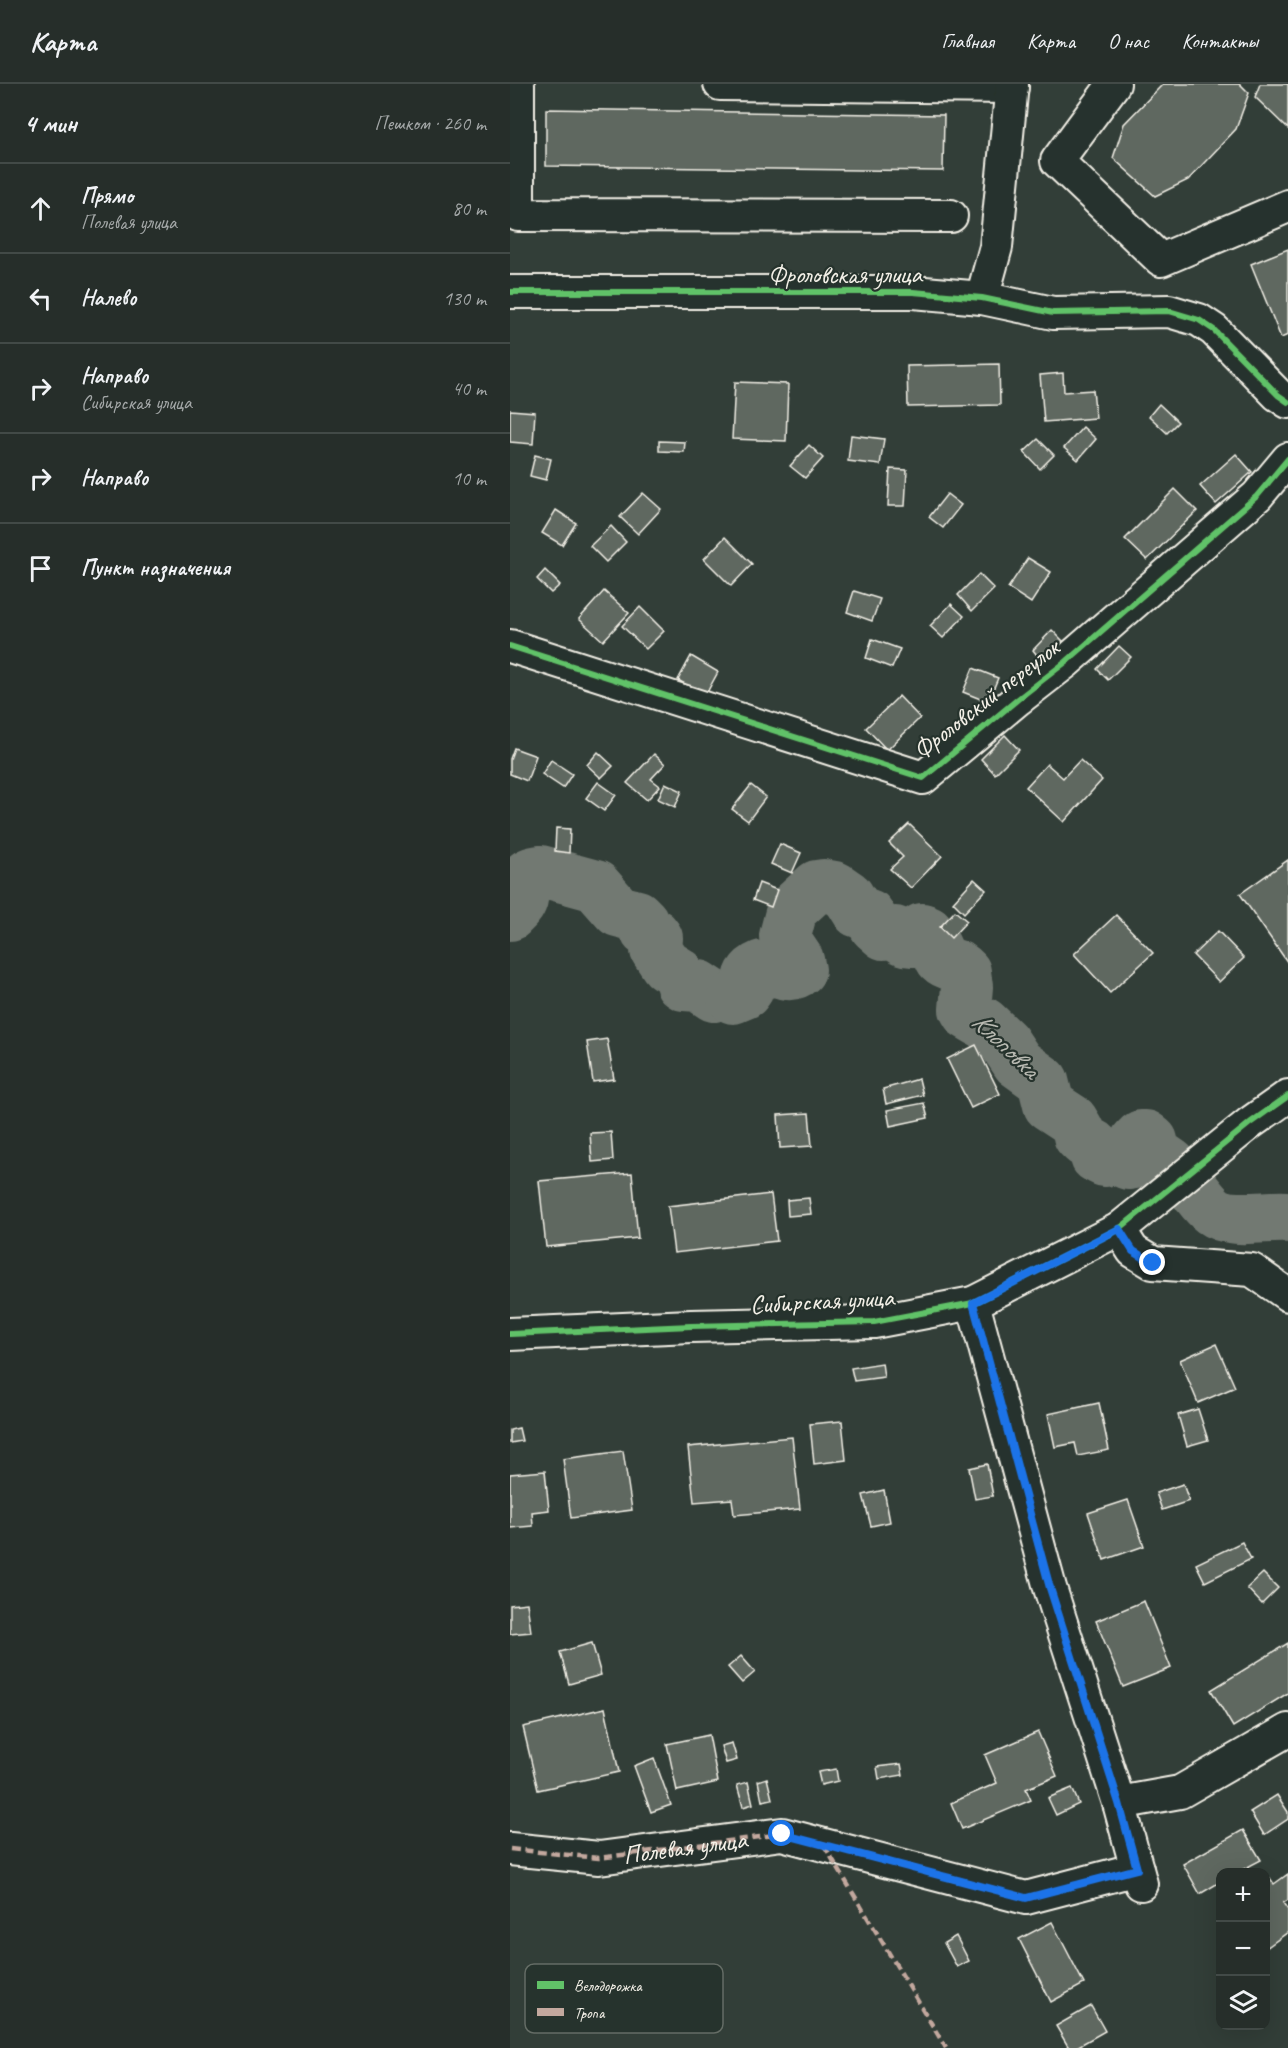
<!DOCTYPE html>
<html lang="ru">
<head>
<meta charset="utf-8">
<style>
  :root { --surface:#262e2a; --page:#323a36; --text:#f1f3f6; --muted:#a4a8a8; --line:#424a47 }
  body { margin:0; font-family:Caveat,sans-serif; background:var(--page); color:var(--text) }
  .controls { position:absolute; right:18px; bottom:18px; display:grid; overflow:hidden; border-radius:12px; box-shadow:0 6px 24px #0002 }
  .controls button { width:54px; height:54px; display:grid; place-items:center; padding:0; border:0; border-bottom:2px solid var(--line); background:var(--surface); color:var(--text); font:30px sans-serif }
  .stop { position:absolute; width:18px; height:18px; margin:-14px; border:4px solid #1a73e8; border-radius:50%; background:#fff }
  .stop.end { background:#1a73e8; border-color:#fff; box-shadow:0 2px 6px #0008 }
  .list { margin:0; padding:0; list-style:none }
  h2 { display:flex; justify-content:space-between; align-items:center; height:78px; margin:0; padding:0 24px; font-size:26px }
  h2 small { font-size:20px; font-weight:400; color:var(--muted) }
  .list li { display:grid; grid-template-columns:39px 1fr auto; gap:18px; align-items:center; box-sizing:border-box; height:90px; padding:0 24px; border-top:2px solid var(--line) }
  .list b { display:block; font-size:22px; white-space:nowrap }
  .list p { margin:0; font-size:20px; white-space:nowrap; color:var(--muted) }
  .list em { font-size:20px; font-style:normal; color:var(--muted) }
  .icon { flex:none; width:33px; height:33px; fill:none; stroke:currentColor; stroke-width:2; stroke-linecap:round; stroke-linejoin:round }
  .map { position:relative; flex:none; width:778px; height:1964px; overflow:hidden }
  header { display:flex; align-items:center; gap:36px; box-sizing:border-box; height:84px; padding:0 30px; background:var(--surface); border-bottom:2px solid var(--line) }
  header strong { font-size:28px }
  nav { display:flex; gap:33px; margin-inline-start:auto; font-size:21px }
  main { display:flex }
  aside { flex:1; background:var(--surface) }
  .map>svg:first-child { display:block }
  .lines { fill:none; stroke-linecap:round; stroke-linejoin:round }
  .river { stroke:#727972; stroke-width:52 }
  .building { fill:#5f6861; stroke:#f4f1e8; stroke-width:1.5 }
  .minor-casing { stroke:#f4f1e8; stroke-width:36 }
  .minor { stroke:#26332d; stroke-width:32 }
  .quiet { stroke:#c3a89e; stroke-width:4.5; stroke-dasharray:9 4.5; stroke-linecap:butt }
  .cycleway-casing { stroke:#26332d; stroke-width:10 }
  .cycleway { stroke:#61c268; stroke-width:6 }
  .route { stroke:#1a73e8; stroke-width:8 }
  .labels { text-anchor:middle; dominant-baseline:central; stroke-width:4.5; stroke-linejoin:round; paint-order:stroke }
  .street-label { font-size:26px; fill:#f4f1e8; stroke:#26332d }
  .water-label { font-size:27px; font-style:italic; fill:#babbb3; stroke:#26332d }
  .key { fill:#26332d; stroke:#646c65; stroke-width:1.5 }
  .key-label { font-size:16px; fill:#f4f1e8 }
</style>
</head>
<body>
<header>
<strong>Карта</strong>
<nav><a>Главная</a><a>Карта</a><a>О нас</a><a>Контакты</a></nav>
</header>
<main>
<aside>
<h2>4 мин<small>Пешком · 260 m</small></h2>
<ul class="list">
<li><svg class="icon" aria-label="ahead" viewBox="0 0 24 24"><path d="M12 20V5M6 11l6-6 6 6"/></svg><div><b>Прямо</b><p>Полевая улица</p></div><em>80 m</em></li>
<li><svg class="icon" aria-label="left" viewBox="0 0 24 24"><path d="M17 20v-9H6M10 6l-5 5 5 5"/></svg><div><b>Налево</b></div><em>130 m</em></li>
<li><svg class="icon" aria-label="right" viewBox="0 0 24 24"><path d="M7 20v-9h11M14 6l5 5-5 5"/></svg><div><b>Направо</b><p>Сибирская улица</p></div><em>40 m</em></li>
<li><svg class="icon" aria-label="right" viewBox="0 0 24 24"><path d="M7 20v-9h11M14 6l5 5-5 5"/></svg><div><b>Направо</b></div><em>10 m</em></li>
<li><svg class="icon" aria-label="arrive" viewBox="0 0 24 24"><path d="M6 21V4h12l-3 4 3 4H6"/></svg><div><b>Пункт назначения</b></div></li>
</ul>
</aside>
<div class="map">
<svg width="778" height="1964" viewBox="0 0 778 1964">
  <rect width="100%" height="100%" fill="#323e38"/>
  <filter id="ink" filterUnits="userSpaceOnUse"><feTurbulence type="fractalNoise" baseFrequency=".0167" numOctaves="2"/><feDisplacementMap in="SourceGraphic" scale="12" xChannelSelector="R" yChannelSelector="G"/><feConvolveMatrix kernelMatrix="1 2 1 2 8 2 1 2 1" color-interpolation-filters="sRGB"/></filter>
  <g filter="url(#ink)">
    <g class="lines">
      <g class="river">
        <path d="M0 831C5 826 10 822 12 815 16 799 8 789 31 787L86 802 108 827 127 832 133 838 136 847 144 850 147 854 146 866 156 881 169 889 171 899 174 901 189 902 204 912"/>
        <path d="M223 914 235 909 238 905C238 893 240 887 252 882 264 885 279 896 290 886L288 876 276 858 275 852 282 825 307 802 314 801 325 803 338 812 348 828 359 831 365 842 374 850 385 848C393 856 397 859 409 856V848L412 845 418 847 431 875C439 883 445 877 455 888L457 903 455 925 458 930 475 940 494 958 508 979 533 997 539 1021 562 1036 568 1046 569 1052 574 1057 583 1061 586 1073 594 1077 606 1075 618 1080 624 1079 626 1057 631 1052H636L642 1057 645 1069 661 1080"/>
        <path d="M681 1102C688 1110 695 1121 703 1127 720 1140 758 1131 778 1133"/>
      </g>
    </g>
    <g class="building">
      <polygon points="653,0 730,0 739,9 726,45 678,96 645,112 603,74 614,40"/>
      <polygon points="750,0 778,0 778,45 745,13"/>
      <polygon points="36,25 434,31 433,87 36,82"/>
      <polygon points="778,165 778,251 771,254 741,180"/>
      <polygon points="489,280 490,321 398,323 397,282"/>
      <polygon points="553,289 554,308 583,306 586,334 534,338 530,291"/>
      <polygon points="225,298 278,300 276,357 222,355"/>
      <polygon points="649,320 668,338 657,349 639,332"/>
      <polygon points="0,326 25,328 23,360 0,358"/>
      <polygon points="573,343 586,355 568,376 554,364"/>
      <polygon points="341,351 374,355 370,381 338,377"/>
      <polygon points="528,355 544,371 530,385 514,368"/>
      <polygon points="149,357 175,358 174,368 149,367"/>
      <polygon points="299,361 313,374 295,394 280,382"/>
      <polygon points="726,370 742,388 706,420 690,402"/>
      <polygon points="25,371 41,375 36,396 20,392"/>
      <polygon points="380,385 397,386 395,422 378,422"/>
      <polygon points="665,405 687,427 637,476 615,455"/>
      <polygon points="133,409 151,425 128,450 110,433"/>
      <polygon points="437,410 451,421 433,444 419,433"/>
      <polygon points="46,426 66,439 52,461 32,449"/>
      <polygon points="101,442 116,458 96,478 80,462"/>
      <polygon points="215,453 242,480 221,502 194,475"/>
      <polygon points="518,474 541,488 521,519 498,504"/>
      <polygon points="35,486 50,501 41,509 27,495"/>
      <polygon points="469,490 484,505 462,527 448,511"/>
      <polygon points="94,507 119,529 93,557 69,535"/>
      <polygon points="344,507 370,515 362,537 337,528"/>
      <polygon points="441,520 454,532 433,554 420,542"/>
      <polygon points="130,523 154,547 136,565 112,542"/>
      <polygon points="542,546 555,559 532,584 526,579 530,575 523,566"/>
      <polygon points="362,555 390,565 382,584 356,574"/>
      <polygon points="609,562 621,573 598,596 587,585"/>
      <polygon points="181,572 208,588 195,612 168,596"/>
      <polygon points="463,584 488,594 478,618 453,608"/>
      <polygon points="389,612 410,634 377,666 356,644"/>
      <polygon points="495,651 509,666 485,690 471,675"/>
      <polygon points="4,664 26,672 17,697 0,690 0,675"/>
      <polygon points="88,668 103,682 91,694 77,681"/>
      <polygon points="144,670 155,680 141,695 150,702 137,716 117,699"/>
      <polygon points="41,676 62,690 53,704 32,690"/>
      <polygon points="570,676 592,696 554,738 516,703 537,680 553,694"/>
      <polygon points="88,698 106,711 94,727 76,714"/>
      <polygon points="155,699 172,707 165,723 148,715"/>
      <polygon points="241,701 256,713 238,737 222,725"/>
      <polygon points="399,740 432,772 401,804 380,785 393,773 379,759"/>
      <polygon points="46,744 60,745 59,769 45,767"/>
      <polygon points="270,760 291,769 282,789 261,780"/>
      <polygon points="778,776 778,879 730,810"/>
      <polygon points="464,795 476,806 454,829 443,818"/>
      <polygon points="249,799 267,806 261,823 243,816"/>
      <polygon points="445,827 457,837 441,854 430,843"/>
      <polygon points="606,831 643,869 600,909 564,870"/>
      <polygon points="708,847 734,874 709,898 683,871"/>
      <polygon points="97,955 104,995 83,998 77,958"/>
      <polygon points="466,961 490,1010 461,1024 437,975"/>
      <polygon points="409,995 413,1011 376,1020 373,1005"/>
      <polygon points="414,1019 418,1034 380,1042 377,1026"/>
      <polygon points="299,1029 302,1062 270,1064 268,1031"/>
      <polygon points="101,1048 103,1076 82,1078 80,1049"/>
      <polygon points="122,1089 128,1154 36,1163 29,1097"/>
      <polygon points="261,1110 267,1157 164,1169 158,1122"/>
      <polygon points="299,1114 301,1130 278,1132 277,1116"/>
      <polygon points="706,1260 725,1303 688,1319 670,1276"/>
      <polygon points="372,1279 374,1293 344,1297 341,1284"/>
      <polygon points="589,1319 599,1366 568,1372 565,1359 545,1363 538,1330"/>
      <polygon points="688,1325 698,1356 677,1362 668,1331"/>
      <polygon points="332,1337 336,1376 304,1380 300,1340"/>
      <polygon points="9,1344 12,1357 0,1359 0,1346"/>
      <polygon points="282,1353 290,1425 224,1431 222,1415 184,1418 178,1363"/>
      <polygon points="113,1367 122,1426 61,1434 53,1375"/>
      <polygon points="477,1380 483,1412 465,1415 459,1384"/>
      <polygon points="35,1387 39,1426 22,1428 23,1442 0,1444 0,1390"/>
      <polygon points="673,1400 679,1417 652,1426 646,1409"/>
      <polygon points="374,1406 380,1438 361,1442 353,1411"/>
      <polygon points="618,1416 634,1462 594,1476 578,1429"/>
      <polygon points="732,1458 741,1475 695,1498 686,1480"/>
      <polygon points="753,1489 768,1504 752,1520 737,1504"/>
      <polygon points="634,1517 661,1584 613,1603 586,1537"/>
      <polygon points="17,1519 21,1548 0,1550 0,1521"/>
      <polygon points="82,1559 91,1591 59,1600 50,1568"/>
      <polygon points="778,1559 778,1609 723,1643 701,1606"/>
      <polygon points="231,1572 245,1588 232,1599 218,1583"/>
      <polygon points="95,1624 109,1688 28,1706 13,1643"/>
      <polygon points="528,1648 547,1692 516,1705 521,1716 452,1745 441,1719 487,1699 475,1671"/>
      <polygon points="199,1651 208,1698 167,1707 157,1660"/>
      <polygon points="222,1659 227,1676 216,1679 211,1662"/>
      <polygon points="144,1674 161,1721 141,1728 124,1682"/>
      <polygon points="391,1680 393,1691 369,1695 367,1683"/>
      <polygon points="326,1685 328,1697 311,1701 308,1688"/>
      <polygon points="257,1694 262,1715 252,1717 248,1697"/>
      <polygon points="238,1698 243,1720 233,1723 227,1701"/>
      <polygon points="562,1704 569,1720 546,1731 538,1714"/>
      <polygon points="767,1711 778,1728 778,1735 754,1751 740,1728"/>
      <polygon points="733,1746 751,1776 728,1788 710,1788 710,1798 690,1810 673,1780"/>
      <polygon points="778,1790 778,1816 773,1819 778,1826 778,1848 756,1864 756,1797 760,1794 764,1800"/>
      <polygon points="542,1838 574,1900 541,1918 509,1855"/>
      <polygon points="446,1852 459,1877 447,1883 434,1859"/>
      <polygon points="581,1922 595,1947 565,1964 559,1964 546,1942"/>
    </g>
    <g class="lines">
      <defs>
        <g id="minor">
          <polyline points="8,0 8,131 441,132"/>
          <polyline points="210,0 502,3"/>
          <polyline points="604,0 547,77 651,176 778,122"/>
          <polyline points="0,208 403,208 472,214 543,229 659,227 689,236 704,246 768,311 778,318"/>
          <polyline points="472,214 486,163 502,0"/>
          <polyline points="0,562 413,694 508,615 557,577 747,412 778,375"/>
          <polyline points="609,1145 623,1167 643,1179 742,1186 778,1211"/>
          <polyline points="463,1219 540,1504 609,1719 631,1800"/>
          <polyline points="0,1250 181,1242 364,1238 463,1219 609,1145 740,1039 778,1012"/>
          <polyline points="609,1719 670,1708 778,1646"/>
          <polyline points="0,1765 89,1774 272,1750 516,1814 627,1785"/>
        </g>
      </defs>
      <use href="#minor" class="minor-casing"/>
      <use href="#minor" class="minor"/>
      <g class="quiet">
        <polyline points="314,1761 436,1964"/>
        <path id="s1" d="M0 1765 89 1774 272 1750 516 1814 627 1785"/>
      </g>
      <defs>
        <g id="cycleway">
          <polyline points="0,208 403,208 472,214 543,229 659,227 689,236 704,246 768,311 778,318"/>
          <polyline points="0,562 413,694 508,615 557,577 747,412 778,375"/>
          <polyline points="0,1250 181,1242 364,1238 463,1219 609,1145 740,1039 778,1012"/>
        </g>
      </defs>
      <use href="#cycleway" class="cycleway-casing"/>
      <use href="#cycleway" class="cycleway"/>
    </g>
  </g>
  <g class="lines" filter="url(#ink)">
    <polyline class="route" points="272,1750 516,1814 627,1785 609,1719 540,1504 463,1219 609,1145 623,1167 643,1179"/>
  </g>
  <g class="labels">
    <g class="street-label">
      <text x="335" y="190">Фроловская улица</text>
      <text transform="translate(476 615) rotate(-38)">Фроловский переулок</text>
      <text transform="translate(312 1217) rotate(-3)">Сибирская улица</text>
      <text stroke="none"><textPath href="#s1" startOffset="176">Полевая улица</textPath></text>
    </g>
    <g class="water-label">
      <text transform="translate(496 961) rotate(44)">Клоповка</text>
    </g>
  </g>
  <rect x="15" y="1880" width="198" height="69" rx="9" class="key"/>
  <rect x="27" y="1897" width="27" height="8" fill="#61c268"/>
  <rect x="27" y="1924" width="27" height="8" fill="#c3a89e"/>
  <g class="key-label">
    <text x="64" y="1907">Велодорожка</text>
    <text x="64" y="1934">Тропа</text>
  </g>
</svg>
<div class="controls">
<button>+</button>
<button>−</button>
<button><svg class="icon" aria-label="layers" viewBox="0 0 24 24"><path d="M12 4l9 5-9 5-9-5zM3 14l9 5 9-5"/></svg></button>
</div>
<div class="stop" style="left:272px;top:1750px"></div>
<div class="stop end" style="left:643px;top:1179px"></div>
</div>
</main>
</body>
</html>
